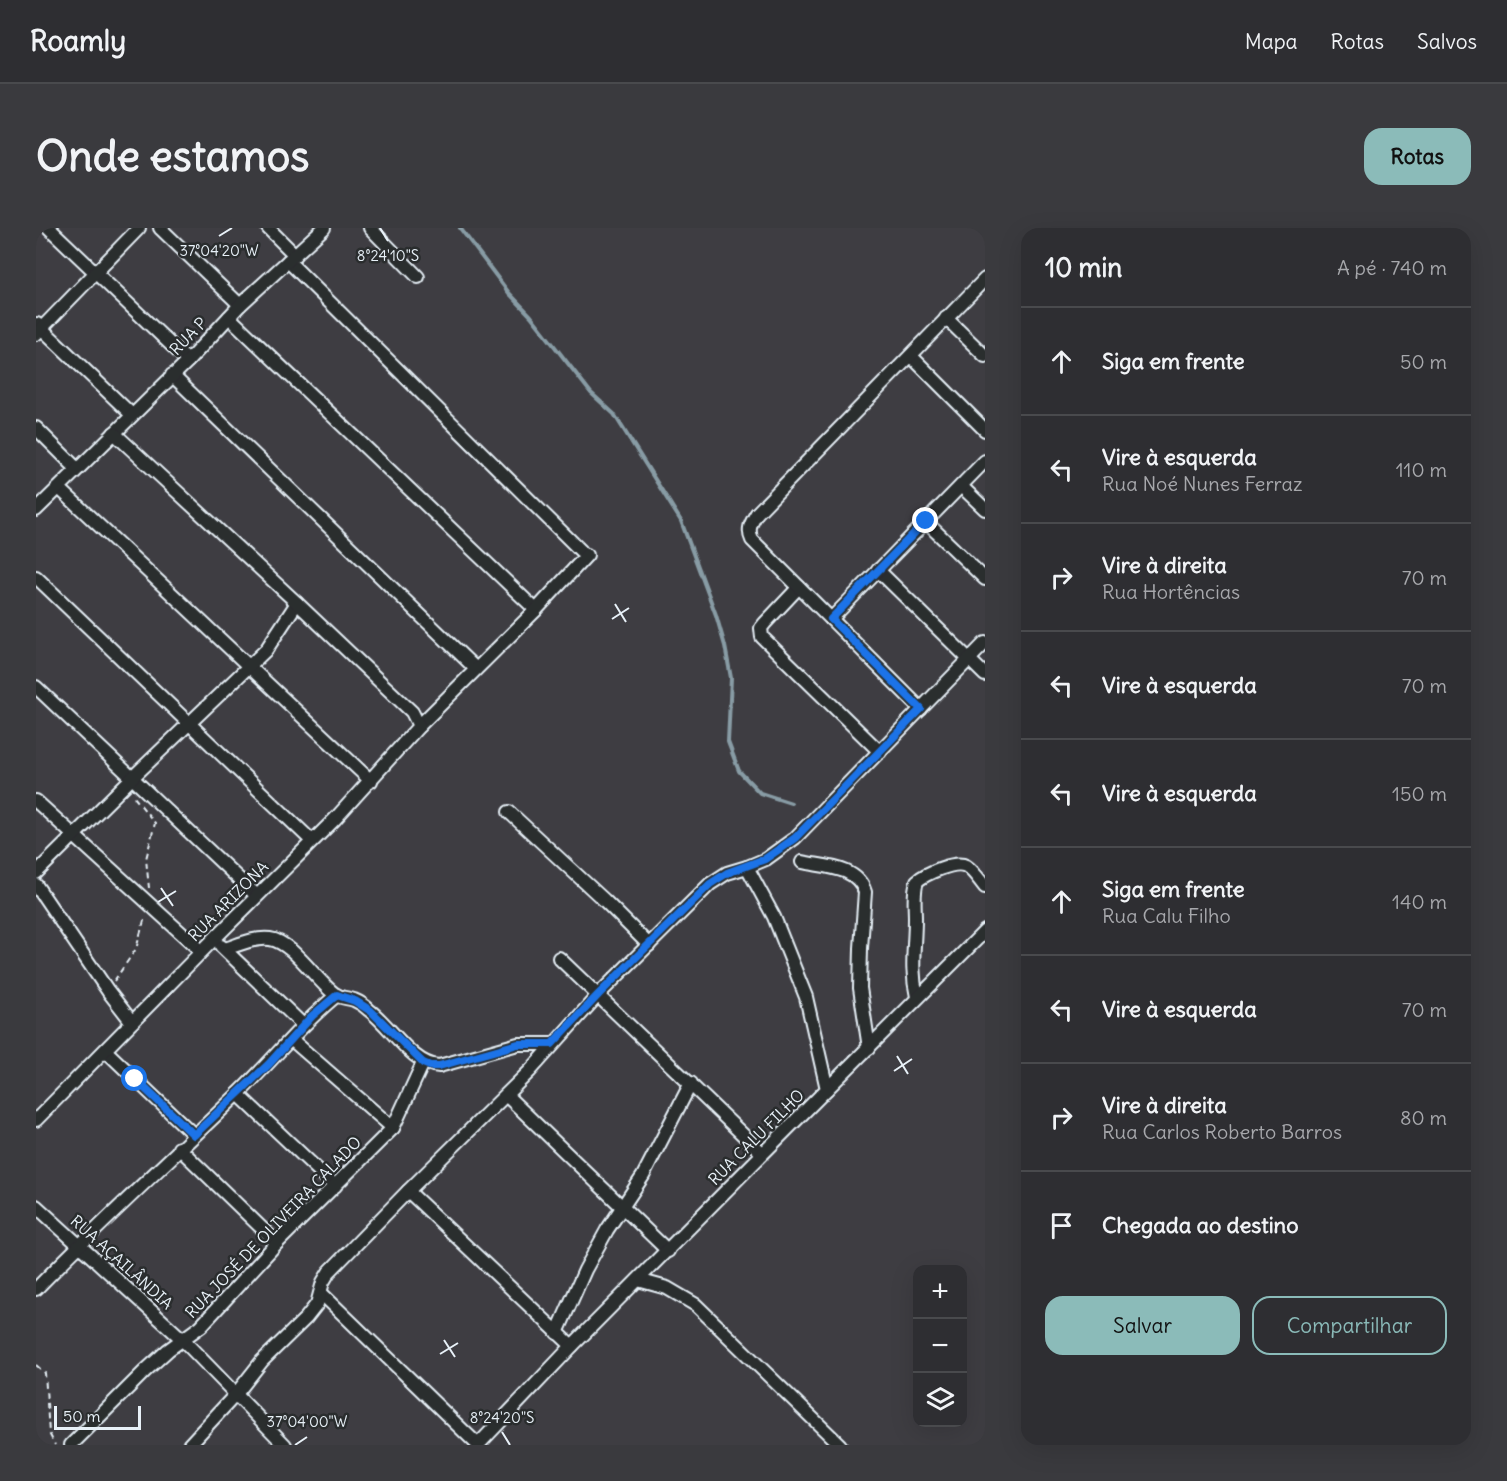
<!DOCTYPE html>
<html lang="pt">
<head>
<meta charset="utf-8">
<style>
  :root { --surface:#2e2e32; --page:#3a3a3e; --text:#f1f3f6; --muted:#a7a8ac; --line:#494a4d; --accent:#8bbbb9 }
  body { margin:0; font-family:Delius,sans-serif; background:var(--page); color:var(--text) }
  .controls { position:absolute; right:18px; bottom:18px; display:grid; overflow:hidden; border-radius:12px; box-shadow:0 6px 24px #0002 }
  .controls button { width:54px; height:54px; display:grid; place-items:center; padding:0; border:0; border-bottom:2px solid var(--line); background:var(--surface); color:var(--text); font:30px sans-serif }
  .scale { position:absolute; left:18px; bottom:15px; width:87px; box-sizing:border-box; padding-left:6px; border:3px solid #e8f1f8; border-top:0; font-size:16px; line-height:21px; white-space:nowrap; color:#e8f1f8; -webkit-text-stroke:4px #2a2d2e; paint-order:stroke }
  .stop { position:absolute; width:18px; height:18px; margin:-14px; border:4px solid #1a73e8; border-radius:50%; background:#fff }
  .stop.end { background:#1a73e8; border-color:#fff; box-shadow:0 2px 6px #0008 }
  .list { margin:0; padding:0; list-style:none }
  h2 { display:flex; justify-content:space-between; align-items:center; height:78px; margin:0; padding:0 24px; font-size:26px }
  h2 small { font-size:20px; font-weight:400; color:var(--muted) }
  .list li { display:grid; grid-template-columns:39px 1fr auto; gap:18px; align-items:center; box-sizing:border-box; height:108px; padding:0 24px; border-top:2px solid var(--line) }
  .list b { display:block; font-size:22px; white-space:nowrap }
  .list p { margin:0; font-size:20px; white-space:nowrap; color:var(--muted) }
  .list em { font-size:20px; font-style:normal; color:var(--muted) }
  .actions { display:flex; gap:12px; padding:18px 24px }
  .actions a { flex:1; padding:14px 0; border:2px solid var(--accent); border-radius:18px; text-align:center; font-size:21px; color:var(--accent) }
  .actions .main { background:var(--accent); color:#111 }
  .icon { flex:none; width:33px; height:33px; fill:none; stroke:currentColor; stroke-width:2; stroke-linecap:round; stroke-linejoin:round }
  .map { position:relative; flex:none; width:949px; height:1217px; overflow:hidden; border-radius:18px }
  header { display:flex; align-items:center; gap:36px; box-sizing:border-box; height:84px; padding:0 30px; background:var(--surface); border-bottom:2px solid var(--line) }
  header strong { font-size:28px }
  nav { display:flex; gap:33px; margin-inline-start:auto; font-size:21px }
  .intro { display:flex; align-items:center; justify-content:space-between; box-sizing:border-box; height:144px; padding:0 36px }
  h1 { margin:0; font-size:42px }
  .button { padding:15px 27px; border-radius:18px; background:var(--accent); color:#111; font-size:21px; font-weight:700 }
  main { display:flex; gap:36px; padding:0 36px }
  aside { flex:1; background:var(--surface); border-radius:18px; box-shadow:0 6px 24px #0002 }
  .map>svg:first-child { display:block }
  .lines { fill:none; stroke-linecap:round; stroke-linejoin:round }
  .stream { stroke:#889ca5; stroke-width:4 }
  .minor-casing { stroke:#e8f1f8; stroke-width:16 }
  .path { stroke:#e8f1f8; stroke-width:2; stroke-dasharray:6 4.5; stroke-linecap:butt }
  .minor { stroke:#2a2d2e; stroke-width:12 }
  .route { stroke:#1a73e8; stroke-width:8 }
  .ticks { fill:none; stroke:#e8f1f8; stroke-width:2 }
  .labels { text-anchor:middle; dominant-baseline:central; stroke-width:5; stroke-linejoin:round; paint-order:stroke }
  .street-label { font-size:16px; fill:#e8f1f8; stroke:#2a2d2e }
  .ticks-label { font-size:15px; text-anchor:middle; fill:#e8f1f8; stroke:#2a2d2e; stroke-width:5; stroke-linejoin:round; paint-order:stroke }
</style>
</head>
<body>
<header>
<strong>Roamly</strong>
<nav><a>Mapa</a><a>Rotas</a><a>Salvos</a></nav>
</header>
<div class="intro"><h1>Onde estamos</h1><a class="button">Rotas</a></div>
<main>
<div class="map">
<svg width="949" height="1217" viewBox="0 0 949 1217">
  <rect width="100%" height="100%" fill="#3e3d42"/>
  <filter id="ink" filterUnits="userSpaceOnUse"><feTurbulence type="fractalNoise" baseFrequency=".0167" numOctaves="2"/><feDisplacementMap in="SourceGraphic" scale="12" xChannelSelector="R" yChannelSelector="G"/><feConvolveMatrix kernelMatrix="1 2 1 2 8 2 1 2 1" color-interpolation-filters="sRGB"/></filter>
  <g filter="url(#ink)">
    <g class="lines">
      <polyline class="stream" points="424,0 473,65 495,88 555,165 578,186 645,293 680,387 689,418 695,450 692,514 703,543 724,565 755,575"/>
      <defs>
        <g id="minor">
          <polyline points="13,0 152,133"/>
          <polyline points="124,0 204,77"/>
          <polyline points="232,0 259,27"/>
          <polyline points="334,0 382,49"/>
          <polyline points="252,33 545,323"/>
          <polyline points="193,89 500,382"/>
          <polyline points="910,90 949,128"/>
          <polyline points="1,96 96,187"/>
          <polyline points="0,106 103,0"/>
          <polyline points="875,128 949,202"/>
          <polyline points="136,147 440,441"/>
          <polyline points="0,200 41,241"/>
          <polyline points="925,258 949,281"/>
          <polyline points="23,260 335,553"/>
          <polyline points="0,282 152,133 204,77 288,0"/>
          <polyline points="889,293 949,351"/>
          <polyline points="842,342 949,447"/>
          <polyline points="0,349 276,613"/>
          <polyline points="763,359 729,395 725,400 726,409 844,524"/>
          <polyline points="795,391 949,233"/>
          <polyline points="0,459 221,668"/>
          <path d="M885 481 716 312C711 301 715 295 721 285L949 51"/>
          <polyline points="383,498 500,382 551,327"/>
          <polyline points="0,573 165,723"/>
          <polyline points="473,584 568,672 613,717"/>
          <path d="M766 634C789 639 821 638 829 664L825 720 824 760 833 820"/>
          <polyline points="0,645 96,550 230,422 261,375"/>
          <polyline points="0,657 72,763 96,794"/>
          <polyline points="185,718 267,797"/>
          <path d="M189 721C202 717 219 709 234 711 257 714 281 754 300 767 305 770 312 770 318 772 323 774 329 778 333 782 355 798 376 837 403 838L482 816H516"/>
          <polyline points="523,730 726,925"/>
          <path d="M881 769C874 739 879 720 879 690 879 678 877 665 881 653 889 646 919 632 930 638 938 643 943 652 949 659"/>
          <polyline points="256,812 357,900"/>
          <polyline points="70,823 158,907"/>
          <polyline points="791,861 949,703"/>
          <polyline points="202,866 299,958"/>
          <polyline points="470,867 632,1023"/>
          <polyline points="0,892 178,711 299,591 383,498 376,484 261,375 78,205"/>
          <polyline points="143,920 241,1015"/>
          <polyline points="372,963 536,1118"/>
          <polyline points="0,978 146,1111 249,1217"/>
          <polyline points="602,1052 631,1060 660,1077 804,1217"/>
          <path d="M0 1061C66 993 136 930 204 864 237 832 265 796 301 767"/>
          <polyline points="285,1065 442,1217"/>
          <polyline points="521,1105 549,1042 571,1002 607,948 655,855"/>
          <polyline points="35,1217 109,1143 132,1122 165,1098 241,1015 357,900 387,835"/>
          <polyline points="153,1217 200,1166 226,1133 270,1090 281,1076 287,1054 293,1044 372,963 494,843 563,766 674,656 691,645 711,639"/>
          <polyline points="442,1217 536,1118 791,861 770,769 738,689 711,639 730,631 759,610 949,415"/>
        </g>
      </defs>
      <use href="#minor" class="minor-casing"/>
      <g class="path">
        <polyline points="98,569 119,595 110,631 113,660"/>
        <polyline points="78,753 100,721 109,689"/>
        <polyline points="0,1137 9,1145 13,1205 19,1217"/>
      </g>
      <use href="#minor" class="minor"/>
    </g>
  </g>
  <g class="lines" filter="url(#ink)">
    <polyline class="route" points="99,851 158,907 233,836 276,788 301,767 319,773 335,783 387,835 394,838 403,838 482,816 516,816 563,766 674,656 691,645 729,631 759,610 885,481 795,391 890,293"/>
  </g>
  <path class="ticks" d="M344 0 352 13M183 8 196 0M579 376 590 394M576 391 593 380M125 660 137 678M122 674 140 663M861 828 872 846M858 843 876 831M408 1112 419 1129M404 1126 422 1115M466 1204 474 1217M259 1217 271 1209"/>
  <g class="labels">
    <g class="street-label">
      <text transform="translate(152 108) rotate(-46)">RUA P</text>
      <text transform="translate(192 673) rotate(-45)">RUA ARIZONA</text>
      <text transform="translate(720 909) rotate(-45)">RUA CALU FILHO</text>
      <text transform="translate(237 999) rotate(-46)">RUA JOSÉ DE OLIVEIRA CALADO</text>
      <text transform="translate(86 1034) rotate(42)">RUA AÇAILÂNDIA</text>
    </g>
  </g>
  <g class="ticks-label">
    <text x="183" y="28">37°04'20"W</text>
    <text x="352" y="33">8°24'10"S</text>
    <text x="466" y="1195">8°24'20"S</text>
    <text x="271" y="1199">37°04'00"W</text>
  </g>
</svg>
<div class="controls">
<button>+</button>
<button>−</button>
<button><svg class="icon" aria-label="layers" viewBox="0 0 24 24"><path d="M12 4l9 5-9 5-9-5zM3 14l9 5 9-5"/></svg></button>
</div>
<div class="scale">50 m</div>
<div class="stop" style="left:99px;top:851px"></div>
<div class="stop end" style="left:890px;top:293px"></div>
</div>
<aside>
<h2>10 min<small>A pé · 740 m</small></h2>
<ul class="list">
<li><svg class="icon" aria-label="ahead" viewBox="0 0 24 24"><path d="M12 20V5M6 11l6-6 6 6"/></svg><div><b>Siga em frente</b></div><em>50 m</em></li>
<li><svg class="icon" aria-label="left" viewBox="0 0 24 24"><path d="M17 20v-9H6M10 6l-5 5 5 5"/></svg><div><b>Vire à esquerda</b><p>Rua Noé Nunes Ferraz</p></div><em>110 m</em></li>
<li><svg class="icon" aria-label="right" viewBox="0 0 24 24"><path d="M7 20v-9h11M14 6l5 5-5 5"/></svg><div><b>Vire à direita</b><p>Rua Hortências</p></div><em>70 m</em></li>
<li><svg class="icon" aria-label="left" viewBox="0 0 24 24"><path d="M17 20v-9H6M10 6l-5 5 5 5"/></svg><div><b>Vire à esquerda</b></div><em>70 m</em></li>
<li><svg class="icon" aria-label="left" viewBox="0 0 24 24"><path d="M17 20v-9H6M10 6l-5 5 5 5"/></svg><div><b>Vire à esquerda</b></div><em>150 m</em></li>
<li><svg class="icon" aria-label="ahead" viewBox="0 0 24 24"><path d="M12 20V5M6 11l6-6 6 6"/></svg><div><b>Siga em frente</b><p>Rua Calu Filho</p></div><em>140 m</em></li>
<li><svg class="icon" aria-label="left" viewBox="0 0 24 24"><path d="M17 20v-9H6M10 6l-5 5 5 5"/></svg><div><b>Vire à esquerda</b></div><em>70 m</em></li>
<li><svg class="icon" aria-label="right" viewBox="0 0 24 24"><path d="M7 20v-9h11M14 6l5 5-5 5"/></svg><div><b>Vire à direita</b><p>Rua Carlos Roberto Barros</p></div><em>80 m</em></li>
<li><svg class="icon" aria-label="arrive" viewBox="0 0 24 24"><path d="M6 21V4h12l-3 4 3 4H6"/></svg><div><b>Chegada ao destino</b></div></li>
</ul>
<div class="actions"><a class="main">Salvar</a><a>Compartilhar</a></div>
</aside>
</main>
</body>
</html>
